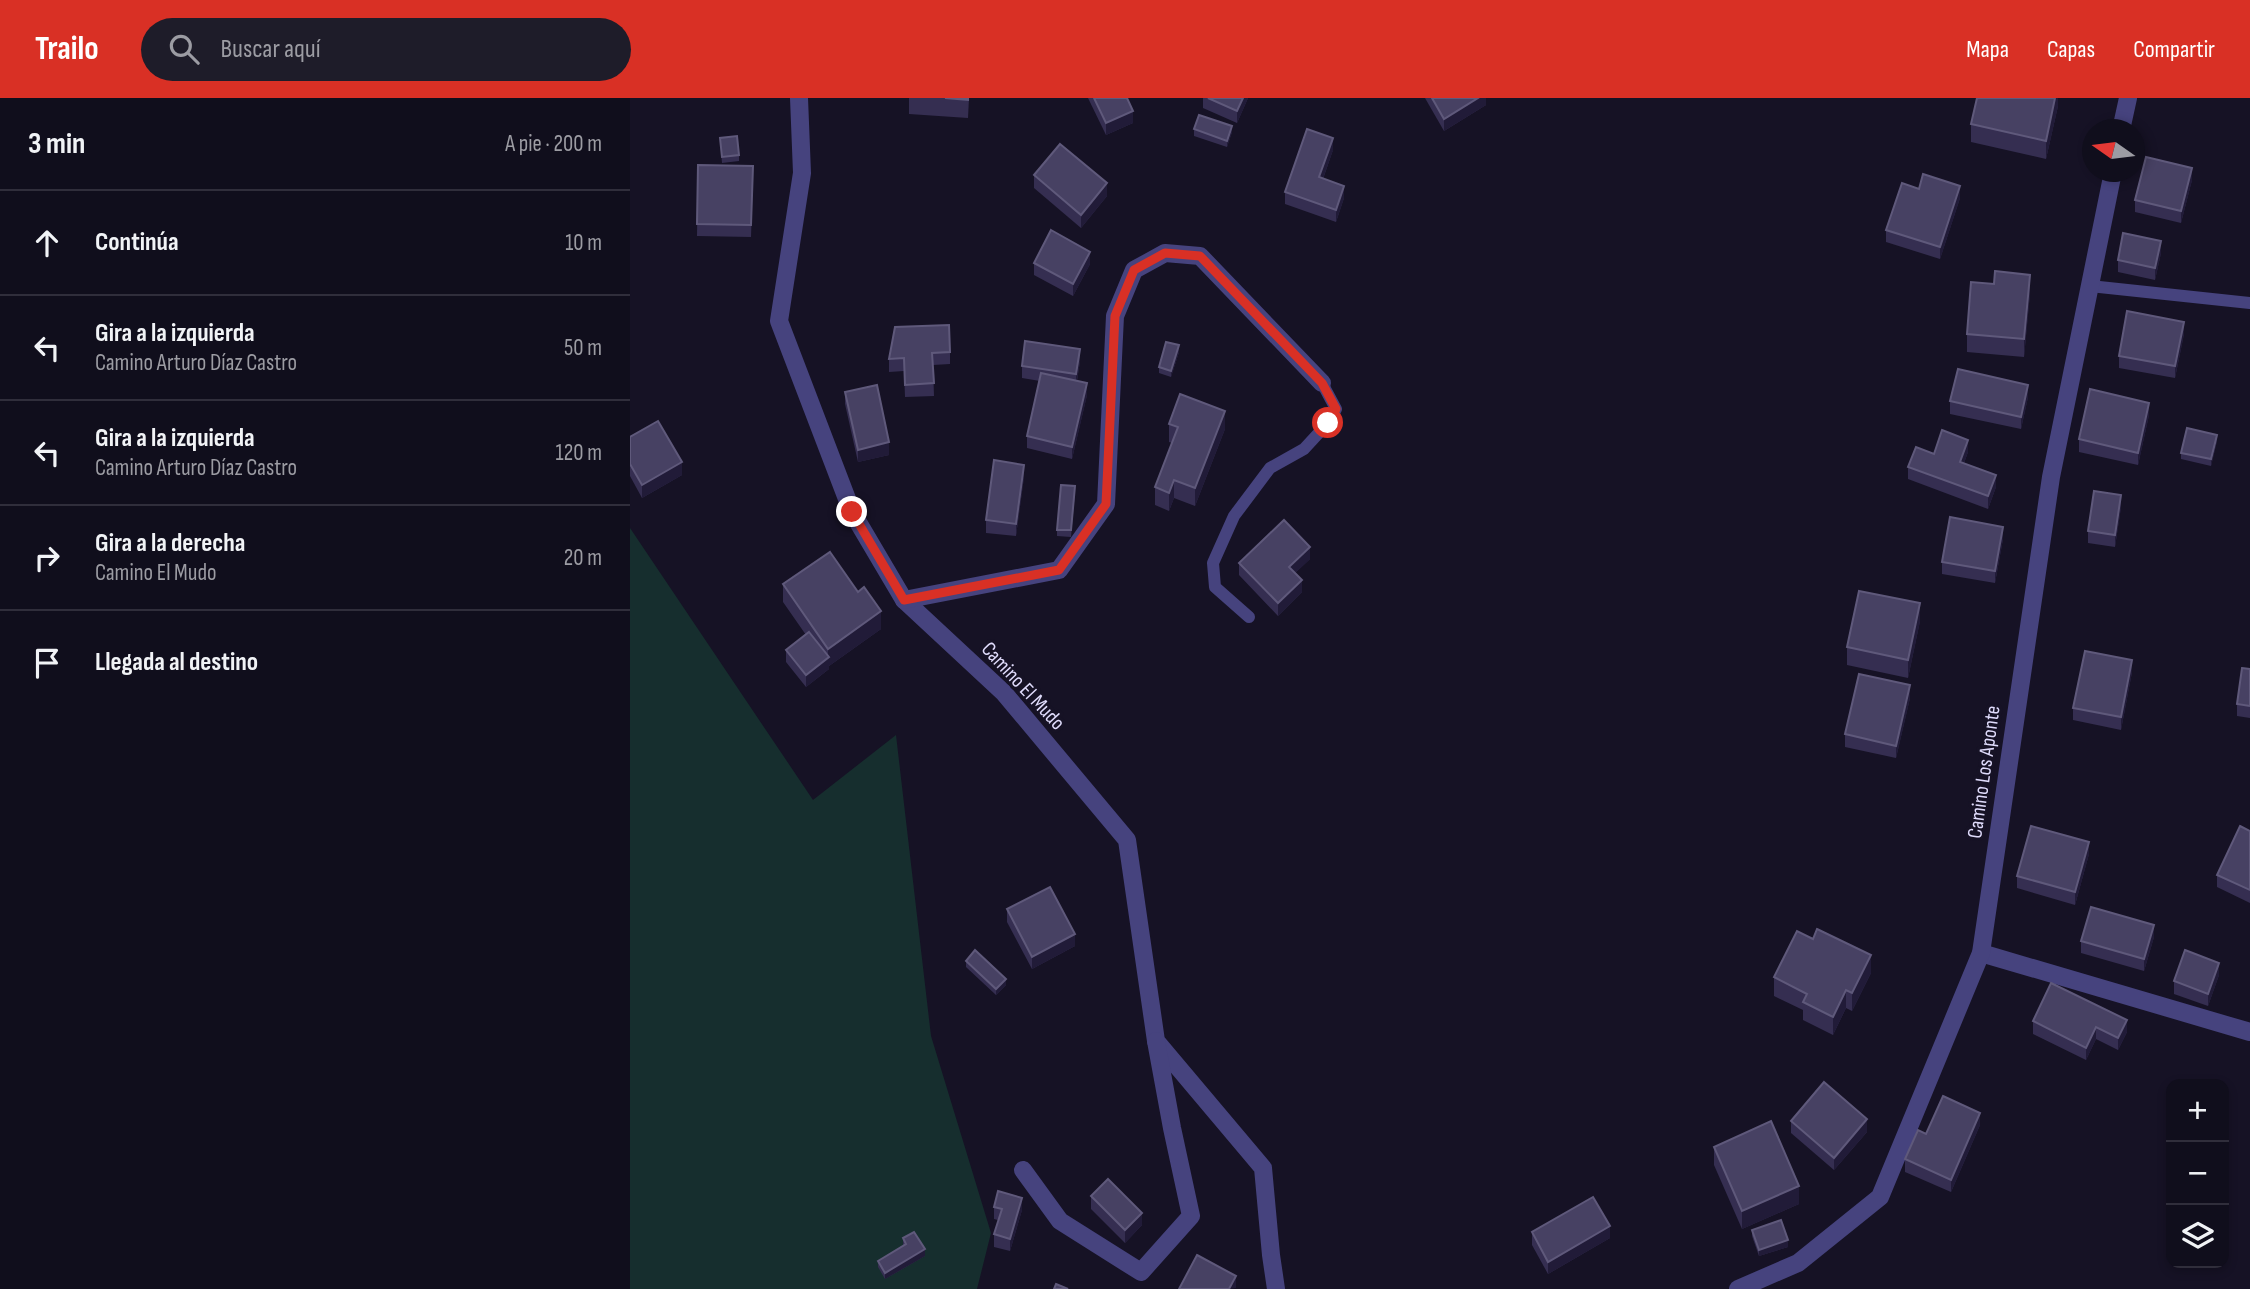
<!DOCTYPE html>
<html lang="es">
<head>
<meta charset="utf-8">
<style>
  :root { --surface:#100e1c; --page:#1e1c29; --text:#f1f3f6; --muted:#9c9ca3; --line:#302e3b; --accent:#d93025 }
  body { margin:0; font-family:"Sofia Sans Condensed",sans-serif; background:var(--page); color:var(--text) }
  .controls { position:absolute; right:21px; bottom:21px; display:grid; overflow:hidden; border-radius:14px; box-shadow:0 4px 10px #0003 }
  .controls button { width:63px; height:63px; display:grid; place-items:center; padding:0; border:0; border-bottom:2px solid var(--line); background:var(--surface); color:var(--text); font:35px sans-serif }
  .compass { position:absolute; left:1452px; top:21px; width:63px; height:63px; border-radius:50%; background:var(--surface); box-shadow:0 4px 10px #0003; rotate:284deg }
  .stop { position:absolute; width:21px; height:21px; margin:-16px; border:5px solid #d93025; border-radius:50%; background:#fff }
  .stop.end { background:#d93025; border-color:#fff; box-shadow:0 2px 7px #0008 }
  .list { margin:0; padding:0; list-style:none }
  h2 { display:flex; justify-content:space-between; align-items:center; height:91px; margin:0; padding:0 28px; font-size:30px }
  h2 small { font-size:23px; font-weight:400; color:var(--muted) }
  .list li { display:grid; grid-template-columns:46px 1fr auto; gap:21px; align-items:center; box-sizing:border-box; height:105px; padding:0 28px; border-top:2px solid var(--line) }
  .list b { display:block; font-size:26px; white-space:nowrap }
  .list p { margin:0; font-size:23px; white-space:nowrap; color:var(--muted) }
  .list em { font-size:23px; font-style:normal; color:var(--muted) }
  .icon { flex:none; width:38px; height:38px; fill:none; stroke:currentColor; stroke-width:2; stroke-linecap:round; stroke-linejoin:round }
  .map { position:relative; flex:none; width:1620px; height:1191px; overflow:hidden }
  header { display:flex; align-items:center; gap:42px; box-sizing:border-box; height:98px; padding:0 35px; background:var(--accent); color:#fff }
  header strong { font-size:33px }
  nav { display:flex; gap:38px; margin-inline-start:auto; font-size:24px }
  .search { width:490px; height:63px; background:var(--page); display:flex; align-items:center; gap:18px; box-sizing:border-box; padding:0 24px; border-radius:38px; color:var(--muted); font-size:26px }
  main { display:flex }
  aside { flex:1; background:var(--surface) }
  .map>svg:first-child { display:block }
  .green { fill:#162e2e }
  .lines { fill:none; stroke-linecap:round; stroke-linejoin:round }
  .lane { stroke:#46437e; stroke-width:12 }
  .street { stroke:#46437e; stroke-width:18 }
  .wall { fill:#352e51 }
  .shaded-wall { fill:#211b38 }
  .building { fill:#474163; stroke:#5f597b; stroke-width:2 }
  .route { stroke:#d93025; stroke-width:9 }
  .labels { text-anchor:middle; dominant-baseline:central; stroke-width:7; stroke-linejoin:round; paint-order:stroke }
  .street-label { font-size:21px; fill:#dfdbfb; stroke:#161225 }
</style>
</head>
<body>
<header>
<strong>Trailo</strong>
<div class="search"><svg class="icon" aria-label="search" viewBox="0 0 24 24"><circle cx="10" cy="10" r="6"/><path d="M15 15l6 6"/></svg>Buscar aquí</div>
<nav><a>Mapa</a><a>Capas</a><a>Compartir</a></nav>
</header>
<main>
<aside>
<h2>3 min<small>A pie · 200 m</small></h2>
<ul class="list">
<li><svg class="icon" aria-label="ahead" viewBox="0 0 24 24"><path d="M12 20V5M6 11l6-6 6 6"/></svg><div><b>Continúa</b></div><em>10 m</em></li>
<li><svg class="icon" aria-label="left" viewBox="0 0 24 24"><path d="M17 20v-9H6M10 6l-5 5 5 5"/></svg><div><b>Gira a la izquierda</b><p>Camino Arturo Díaz Castro</p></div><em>50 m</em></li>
<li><svg class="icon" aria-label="left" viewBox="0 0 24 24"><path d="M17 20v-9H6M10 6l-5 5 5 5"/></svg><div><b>Gira a la izquierda</b><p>Camino Arturo Díaz Castro</p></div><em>120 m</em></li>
<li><svg class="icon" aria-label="right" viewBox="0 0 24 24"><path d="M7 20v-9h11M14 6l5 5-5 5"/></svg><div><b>Gira a la derecha</b><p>Camino El Mudo</p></div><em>20 m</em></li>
<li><svg class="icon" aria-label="arrive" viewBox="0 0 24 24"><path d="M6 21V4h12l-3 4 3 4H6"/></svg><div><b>Llegada al destino</b></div></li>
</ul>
</aside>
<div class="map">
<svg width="1620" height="1191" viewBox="0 0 1620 1191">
  <rect width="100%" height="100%" fill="#161225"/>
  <polygon class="green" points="0,430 183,702 266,637 301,938 361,1135 347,1191 0,1191"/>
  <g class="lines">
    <g class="lane">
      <polyline points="1460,188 1620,205"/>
      <polyline points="619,519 585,489 583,465 604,418 640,370 674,351 698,325 706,311 692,285"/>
    </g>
    <g class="street">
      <polyline points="169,0 172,75 149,223 222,414 274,502 374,595 497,742 526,943 633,1070 641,1157 646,1191"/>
      <polyline points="1491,32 1498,0"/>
      <polyline points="274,502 429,472 476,406 485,218 504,172 535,155 570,158 692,285"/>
      <polyline points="1351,855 1620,934"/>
      <polyline points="393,1072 430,1123 511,1174 561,1118 542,1030 526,943"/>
      <polyline points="1108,1191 1168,1165 1250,1099 1351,855 1421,379 1483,74"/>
    </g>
  </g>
  <g class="wall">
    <polygon points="279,0 339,0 338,20 279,16"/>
    <polygon points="458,0 497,0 503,25 476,37"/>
    <polygon points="573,0 618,0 607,25 573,10"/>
    <polygon points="795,0 856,0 856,7 814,33"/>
    <polygon points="1428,0 1428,8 1416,61 1341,44 1341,26"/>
    <polygon points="564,31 602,34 597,49 564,38"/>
    <polygon points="90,40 109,57 109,63 92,65"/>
    <polygon points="703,52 693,81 714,100 706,124 655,106 655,94"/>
    <polygon points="68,67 123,80 121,139 67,138"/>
    <polygon points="404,77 477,98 451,130 404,90"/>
    <polygon points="1562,82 1551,125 1505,114 1505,102"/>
    <polygon points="1289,91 1330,100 1310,161 1256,144 1256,132"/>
    <polygon points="1531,155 1525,182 1488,174 1488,162"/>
    <polygon points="404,165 460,166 443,198 404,177"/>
    <polygon points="1400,195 1394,259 1337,254 1337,236"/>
    <polygon points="265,229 320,254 320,266 303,267 304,298 275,299 274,273 259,274 259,261"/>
    <polygon points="1554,236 1545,280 1489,270 1489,258"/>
    <polygon points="549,254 541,279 529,275 529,269"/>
    <polygon points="450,263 447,283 457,297 442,361 397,350 397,338 410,283 392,280 392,268"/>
    <polygon points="215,294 259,357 228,364 215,306"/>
    <polygon points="1398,299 1391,331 1320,316 1320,303"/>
    <polygon points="1519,317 1508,367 1449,354 1449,341"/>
    <polygon points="539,326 595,331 565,408 544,400 539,413 525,407 525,389 542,345 539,344"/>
    <polygon points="0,339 52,377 12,400 0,378"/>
    <polygon points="1587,343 1581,368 1551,361 1551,355"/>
    <polygon points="1338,354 1334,365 1366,389 1358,411 1278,381 1278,369 1304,356"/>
    <polygon points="394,379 386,438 356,435 356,422"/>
    <polygon points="445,394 441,439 427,438 427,432"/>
    <polygon points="1491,409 1485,449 1458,445 1458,433"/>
    <polygon points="1373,441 1365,485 1312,476 1312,464"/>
    <polygon points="680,461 665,475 672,494 648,518 609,477 609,465"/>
    <polygon points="153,486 251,531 199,568 199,571 176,589 156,564 156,552 176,537 153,504"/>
    <polygon points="1290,523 1278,580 1217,567 1217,549"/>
    <polygon points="1620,571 1620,620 1607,618 1607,606"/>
    <polygon points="1502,574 1491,632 1443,622 1443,610"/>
    <polygon points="1280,600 1266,660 1215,649 1215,636"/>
    <polygon points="1620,733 1620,805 1587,789 1587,777"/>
    <polygon points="1459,756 1445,807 1387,790 1387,778"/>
    <polygon points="377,811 445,848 402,871 377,824"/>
    <polygon points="1524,839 1514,873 1451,855 1451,843"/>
    <polygon points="336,863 376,887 366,897 336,869"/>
    <polygon points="1241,875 1222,913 1216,910 1203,937 1173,922 1173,912 1144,898 1144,879"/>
    <polygon points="1589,877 1578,908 1544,896 1544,883"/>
    <polygon points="1421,885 1497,934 1488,952 1466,941 1456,962 1403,936 1403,923"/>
    <polygon points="1161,1023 1237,1034 1204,1072 1161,1035"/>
    <polygon points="1350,1027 1321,1094 1275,1074 1275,1061 1296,1036"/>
    <polygon points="1084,1049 1169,1106 1112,1131 1084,1067"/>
    <polygon points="461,1098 512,1127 495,1145 461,1111"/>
    <polygon points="364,1109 392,1112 380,1153 364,1149 364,1136 368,1122 364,1121"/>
    <polygon points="1122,1132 1158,1149 1129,1158 1122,1138"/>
    <polygon points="902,1134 980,1140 918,1176 902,1147"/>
    <polygon points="273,1140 295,1158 255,1181 248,1169 248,1163 273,1148"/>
  </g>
  <g class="shaded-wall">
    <polygon points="613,0 618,0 607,25 607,13"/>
    <polygon points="848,0 856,0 856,7 814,33 814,21"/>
    <polygon points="1425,0 1428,0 1428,8 1416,61 1416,43"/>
    <polygon points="503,13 503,25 476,37 476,25"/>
    <polygon points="602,28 602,34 597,49 597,43"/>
    <polygon points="703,40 703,52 689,92 689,79"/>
    <polygon points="1562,70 1562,82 1551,125 1551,113"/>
    <polygon points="477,85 477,98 451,130 451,117"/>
    <polygon points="714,88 714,100 706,124 706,112"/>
    <polygon points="1330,88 1330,100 1310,161 1310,149"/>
    <polygon points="1531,143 1531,155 1525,182 1525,170"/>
    <polygon points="460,154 460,166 443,198 443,186"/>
    <polygon points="1400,177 1400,195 1394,259 1394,241"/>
    <polygon points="1554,224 1554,236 1545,280 1545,268"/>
    <polygon points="549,247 549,254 541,279 541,273"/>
    <polygon points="450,251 450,263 446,288 446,276"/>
    <polygon points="457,285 457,297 442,361 442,349"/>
    <polygon points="1398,287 1398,299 1391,331 1391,319"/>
    <polygon points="1519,305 1519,317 1508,367 1508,355"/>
    <polygon points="595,313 595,331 565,408 565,390"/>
    <polygon points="1587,337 1587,343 1581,368 1581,361"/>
    <polygon points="1338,342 1338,354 1330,376 1330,364"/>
    <polygon points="259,344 259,357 228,364 228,352"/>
    <polygon points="52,364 52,377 12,400 12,387"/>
    <polygon points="394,367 394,379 386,438 386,426"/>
    <polygon points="1366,377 1366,389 1358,411 1358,398"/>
    <polygon points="544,382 544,400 539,413 539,395"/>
    <polygon points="1491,397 1491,409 1485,449 1485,437"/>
    <polygon points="1373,429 1373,441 1365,485 1365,473"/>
    <polygon points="680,449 680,461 659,481 659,469"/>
    <polygon points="672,482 672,494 648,518 648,505"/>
    <polygon points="1290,505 1290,523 1278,580 1278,562"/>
    <polygon points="251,513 251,531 199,568 199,571 176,589 176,577 198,560 198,551"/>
    <polygon points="1502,562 1502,574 1491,632 1491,619"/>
    <polygon points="1280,587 1280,600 1266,660 1266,648"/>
    <polygon points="1459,744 1459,756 1445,807 1445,794"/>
    <polygon points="1524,827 1524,839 1514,873 1514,861"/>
    <polygon points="445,836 445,848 402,871 402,859"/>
    <polygon points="1241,857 1241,875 1222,913 1222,895"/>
    <polygon points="1589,865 1589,877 1578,908 1578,896"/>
    <polygon points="376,881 376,887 366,897 366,891"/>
    <polygon points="1216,892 1216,910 1203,937 1203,919"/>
    <polygon points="1497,922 1497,934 1488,952 1488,940"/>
    <polygon points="1466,929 1466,941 1456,962 1456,950"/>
    <polygon points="1350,1015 1350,1027 1321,1094 1321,1082"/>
    <polygon points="1237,1021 1237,1034 1204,1072 1204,1060"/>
    <polygon points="1169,1088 1169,1106 1112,1131 1112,1113"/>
    <polygon points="392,1100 392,1112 380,1153 380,1141"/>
    <polygon points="512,1115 512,1127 495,1145 495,1132"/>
    <polygon points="980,1128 980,1140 918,1176 918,1164"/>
    <polygon points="1158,1142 1158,1149 1129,1158 1129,1152"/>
    <polygon points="295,1151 295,1158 255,1181 255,1175"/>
    <polygon points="606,1178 606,1190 599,1191"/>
  </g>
  <g class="building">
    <polygon points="315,0 338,0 338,2"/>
    <polygon points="464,0 497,0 503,13 476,25"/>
    <polygon points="578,0 613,0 607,13"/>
    <polygon points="802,0 848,0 814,21"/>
    <polygon points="1347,0 1425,0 1416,43 1341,26"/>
    <polygon points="569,17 602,28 597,43 564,31"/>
    <polygon points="677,31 703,40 689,79 714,88 706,112 655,94"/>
    <polygon points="107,38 109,57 92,59 90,40"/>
    <polygon points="430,46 477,85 451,117 404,77"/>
    <polygon points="1516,59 1562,70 1551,113 1505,102"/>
    <polygon points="68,67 123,68 121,127 67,126"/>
    <polygon points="1293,76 1330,88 1310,149 1256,132 1272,85 1289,91"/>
    <polygon points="421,132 460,154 443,186 404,165"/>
    <polygon points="1493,135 1531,143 1525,170 1488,162"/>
    <polygon points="1365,173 1400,177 1394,241 1337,236 1341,184 1364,186"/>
    <polygon points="1497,213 1554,224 1545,268 1489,258"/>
    <polygon points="319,227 320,254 302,255 304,285 275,287 274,260 259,261 265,229"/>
    <polygon points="395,243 450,251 446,276 392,268"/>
    <polygon points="536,244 549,247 541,273 529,269"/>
    <polygon points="1328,271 1398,287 1391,319 1320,303"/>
    <polygon points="411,275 457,285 442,349 397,338"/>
    <polygon points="247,287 259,344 228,352 215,294"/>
    <polygon points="1460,291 1519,305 1508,355 1449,341"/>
    <polygon points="550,296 595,313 565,390 544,382 539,395 525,389 548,329 539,326"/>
    <polygon points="28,323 52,364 12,387 0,366 0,339"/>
    <polygon points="1557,330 1587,337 1581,361 1551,355"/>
    <polygon points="1312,332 1338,342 1330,364 1366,377 1358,398 1278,369 1286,349 1304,356"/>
    <polygon points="364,362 394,367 386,426 356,422"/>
    <polygon points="431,387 445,388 441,432 427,432"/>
    <polygon points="1464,393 1491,397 1485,437 1458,433"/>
    <polygon points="1320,419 1373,429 1365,473 1312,464"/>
    <polygon points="654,422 680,449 659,469 672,482 648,505 609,465"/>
    <polygon points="200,454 228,494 234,489 251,513 198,551 153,486"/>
    <polygon points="1229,493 1290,505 1278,562 1217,549"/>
    <polygon points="179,534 199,559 176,577 156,552"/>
    <polygon points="1455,553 1502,562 1491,619 1443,610"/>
    <polygon points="1612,570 1620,571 1620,608 1607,606"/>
    <polygon points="1229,576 1280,587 1266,648 1215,636"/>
    <polygon points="1401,728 1459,744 1445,794 1387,778"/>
    <polygon points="1610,728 1620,733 1620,792 1587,777"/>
    <polygon points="420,789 445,836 402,859 377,811"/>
    <polygon points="1461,809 1524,827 1514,861 1451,843"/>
    <polygon points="1187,831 1241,857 1222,895 1216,892 1203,919 1173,904 1177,896 1144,879 1167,833 1183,841"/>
    <polygon points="345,852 376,881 366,891 336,863"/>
    <polygon points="1555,852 1589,865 1578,896 1544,883"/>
    <polygon points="1421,885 1497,922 1488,940 1466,929 1456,950 1403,923"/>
    <polygon points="1194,984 1237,1021 1204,1060 1161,1023"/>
    <polygon points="1313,998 1350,1015 1321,1082 1275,1061 1288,1032 1296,1036"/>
    <polygon points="1141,1023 1169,1088 1112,1113 1084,1049"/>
    <polygon points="478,1081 512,1115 495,1132 461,1098"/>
    <polygon points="368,1093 392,1100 380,1141 364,1136 372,1111 364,1109"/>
    <polygon points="963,1099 980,1128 918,1164 902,1134"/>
    <polygon points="1151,1122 1158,1142 1129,1152 1122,1132"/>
    <polygon points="284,1134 295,1151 255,1175 248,1163 276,1146 273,1140"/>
    <polygon points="567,1157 606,1178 599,1191 549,1191"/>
    <polygon points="426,1186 438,1191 424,1191"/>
  </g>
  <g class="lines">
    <polyline class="route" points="222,414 274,502 429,472 476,406 485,218 504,172 535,155 570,158 692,285 706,311 698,325"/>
  </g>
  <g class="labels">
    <g class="street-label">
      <text transform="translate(393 588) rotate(47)">Camino El Mudo</text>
      <text transform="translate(1354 674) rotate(-82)">Camino Los Aponte</text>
    </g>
  </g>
</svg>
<div class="controls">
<button>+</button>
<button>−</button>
<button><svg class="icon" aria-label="layers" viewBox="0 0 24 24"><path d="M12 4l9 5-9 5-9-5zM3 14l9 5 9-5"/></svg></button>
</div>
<svg class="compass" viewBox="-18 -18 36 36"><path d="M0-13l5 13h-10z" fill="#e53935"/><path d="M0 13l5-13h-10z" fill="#9c9ca3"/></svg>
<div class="stop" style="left:698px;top:325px"></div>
<div class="stop end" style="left:222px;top:414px"></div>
</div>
</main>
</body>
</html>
